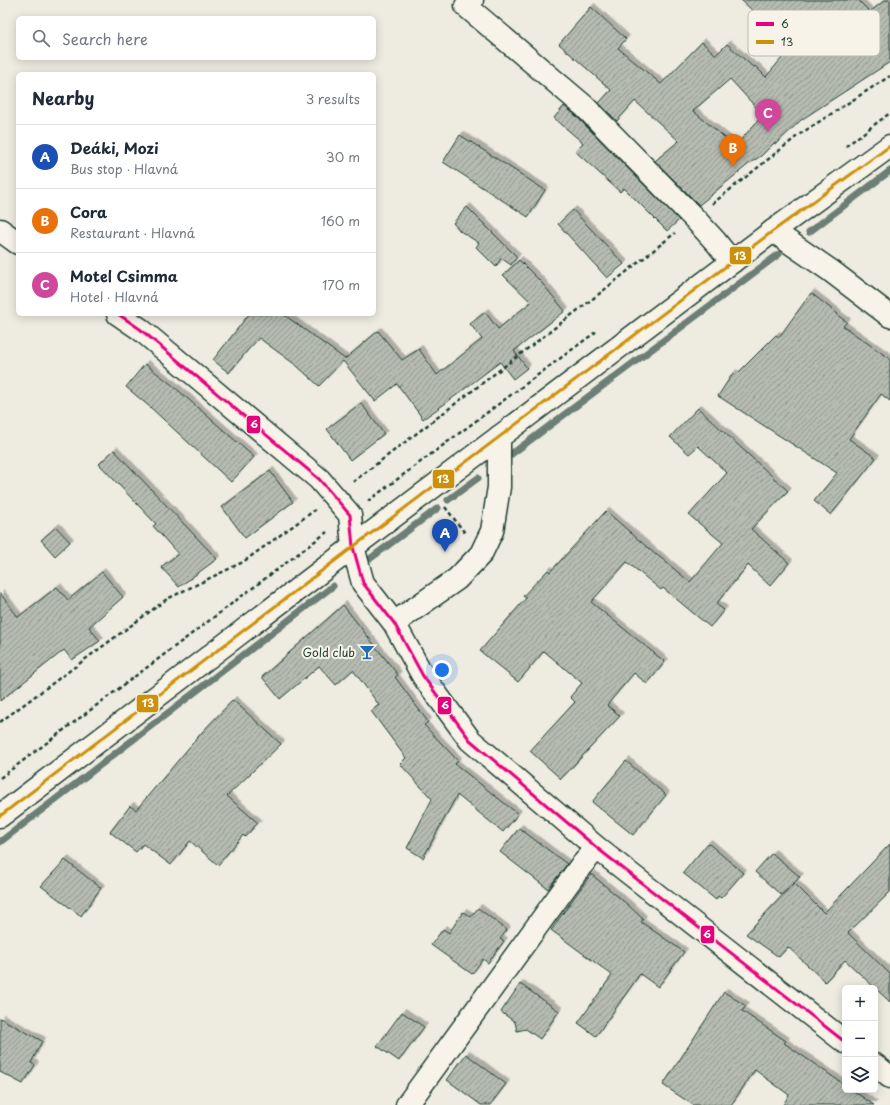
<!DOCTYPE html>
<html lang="en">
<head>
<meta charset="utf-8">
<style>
  :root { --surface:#fff; --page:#f2f2f3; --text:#1f2937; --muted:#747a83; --line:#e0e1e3; --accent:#ea580c }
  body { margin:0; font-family:"Playpen Sans",sans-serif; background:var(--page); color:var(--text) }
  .controls { position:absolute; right:12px; bottom:12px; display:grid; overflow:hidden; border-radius:6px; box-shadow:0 2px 10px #0003 }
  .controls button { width:36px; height:36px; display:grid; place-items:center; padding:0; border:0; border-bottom:1px solid var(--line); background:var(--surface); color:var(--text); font:20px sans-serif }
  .you { position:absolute; left:442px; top:670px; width:14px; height:14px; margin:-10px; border:3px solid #fff; border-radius:50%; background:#1a73e8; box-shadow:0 0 0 6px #1a73e833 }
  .badge { display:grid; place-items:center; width:26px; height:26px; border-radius:50%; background:var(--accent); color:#fff; font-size:13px; font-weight:700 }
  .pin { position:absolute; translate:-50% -33px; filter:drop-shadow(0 1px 2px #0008) }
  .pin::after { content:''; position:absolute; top:21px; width:14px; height:12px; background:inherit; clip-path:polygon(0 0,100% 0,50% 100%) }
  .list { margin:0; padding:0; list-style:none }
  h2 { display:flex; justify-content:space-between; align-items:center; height:52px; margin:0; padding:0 16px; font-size:17px }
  h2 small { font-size:13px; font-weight:400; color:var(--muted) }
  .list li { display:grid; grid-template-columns:26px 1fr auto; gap:12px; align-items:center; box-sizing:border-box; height:64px; padding:0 16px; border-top:1px solid var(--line) }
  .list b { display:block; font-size:15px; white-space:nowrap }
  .list p { margin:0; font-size:13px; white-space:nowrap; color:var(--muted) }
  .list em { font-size:13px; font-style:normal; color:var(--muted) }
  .icon { flex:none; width:22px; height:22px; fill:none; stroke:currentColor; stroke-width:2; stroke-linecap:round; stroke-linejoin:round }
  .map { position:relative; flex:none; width:890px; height:1105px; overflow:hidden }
  .search { position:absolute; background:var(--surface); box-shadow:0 2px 10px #0003; left:16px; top:16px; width:360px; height:44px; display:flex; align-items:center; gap:10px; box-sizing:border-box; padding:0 14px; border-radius:6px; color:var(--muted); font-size:15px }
  .panel { position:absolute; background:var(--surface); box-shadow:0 2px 10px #0003; left:16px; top:72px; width:360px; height:244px; border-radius:6px }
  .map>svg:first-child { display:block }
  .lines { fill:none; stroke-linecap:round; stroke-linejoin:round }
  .stream { stroke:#6c7e74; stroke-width:7 }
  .building { fill:url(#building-hatch); stroke:#1f3d34; fill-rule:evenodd; filter:url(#shadow) }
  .minor-casing { stroke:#1f3d34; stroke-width:25 }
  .path { stroke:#1f3d34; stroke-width:2.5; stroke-dasharray:4 3; stroke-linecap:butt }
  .minor { stroke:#f7f3e8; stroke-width:22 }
  .bus-1-casing { stroke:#f7f3e8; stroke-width:6 }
  .bus-2-casing { stroke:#f7f3e8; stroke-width:6 }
  .bus-1 { stroke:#e5007d; stroke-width:3 }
  .bus-2 { stroke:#cc910a; stroke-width:3 }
  .labels { text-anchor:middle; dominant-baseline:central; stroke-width:4; stroke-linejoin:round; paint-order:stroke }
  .poi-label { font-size:12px; fill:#1f3d34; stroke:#f7f3e8; text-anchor:end }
  .key { fill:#f7f3e8; stroke:#b6bcb2; stroke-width:1 }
  .key-label { font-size:11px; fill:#1f3d34 }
  .line-badge { stroke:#f7f3e8; stroke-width:1.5 }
  .badge-label { font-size:11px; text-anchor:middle; font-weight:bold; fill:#fff }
</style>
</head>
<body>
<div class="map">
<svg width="890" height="1105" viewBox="0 0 890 1105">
  <defs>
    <pattern id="building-hatch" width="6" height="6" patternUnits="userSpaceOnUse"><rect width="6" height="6" fill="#b5bbb0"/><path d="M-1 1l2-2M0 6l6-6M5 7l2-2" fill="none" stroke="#939990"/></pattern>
    <filter id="shadow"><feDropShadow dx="3.5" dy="-3.5" stdDeviation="0" flood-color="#0004"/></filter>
  </defs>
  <rect width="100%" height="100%" fill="#eeece1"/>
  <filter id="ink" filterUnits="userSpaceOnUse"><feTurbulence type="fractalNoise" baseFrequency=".025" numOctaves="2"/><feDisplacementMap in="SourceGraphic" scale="8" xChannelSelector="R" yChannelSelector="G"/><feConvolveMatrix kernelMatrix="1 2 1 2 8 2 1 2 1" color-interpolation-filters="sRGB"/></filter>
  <g filter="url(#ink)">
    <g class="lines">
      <g class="stream">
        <polyline points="809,232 890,171"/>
        <polyline points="509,456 779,254"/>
        <polyline points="448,500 478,478"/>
        <polyline points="371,558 438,508"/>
        <polyline points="0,842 333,586"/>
      </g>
    </g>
    <g class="building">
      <path d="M741 0H858L870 12 885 0H890V62L801 120 776 144 774 143 761 156 750 163 699 205 655 161 679 141 635 101 617 121 599 103 611 90 559 44 591 7 626 39 618 48 661 84 702 42 716 55 727 44 753 67 755 66 766 77 792 46 752 12 753 11ZM730 79 763 115 735 146 693 111Z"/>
      <polygon points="564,106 575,115 679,220 667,231 624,188 620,192 575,151 583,143 554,118"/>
      <polygon points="460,135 545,190 528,217 443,162"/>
      <polygon points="467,207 517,257 511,265 501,258 496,267 476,247 479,243 460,231 453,223"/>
      <polygon points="573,210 624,264 607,278 558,224"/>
      <polygon points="519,260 541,282 565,311 514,351 527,368 513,379 500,362 446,403 423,419 397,384 375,401 343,361 319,386 297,366 259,338 246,352 229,373 213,360 249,314 283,314 345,359 378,331 402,360 419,349 437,375 482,339 470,324 485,312 498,329 531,302 503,275"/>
      <polygon points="811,293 838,314 837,315 847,322 843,326 890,359 890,401 881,394 849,439 876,458 831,515 814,501 837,473 718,396 733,373 736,375 776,335 779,337"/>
      <polygon points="145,364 171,384 254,457 231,482 150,407 126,387"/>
      <polygon points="361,403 384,434 350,460 327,429"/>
      <polygon points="698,408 788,491 751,529 789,563 770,586 748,565 716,604 724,610 710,627 663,588 661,590 627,562 591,602 665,662 647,684 634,673 607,705 620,716 561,779 530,751 575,702 570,697 582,683 544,651 518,682 480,651 526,598 523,596 548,570 550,572 606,511 656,555 656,554 690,582 723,543 689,515 727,473 698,446 689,454 670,437"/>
      <polygon points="114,450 217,559 179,587 161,567 178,554 153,526 156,524 99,464"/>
      <polygon points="270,471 293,502 245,538 222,507"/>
      <polygon points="56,527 70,542 55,556 41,540"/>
      <polygon points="102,572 123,597 89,627 100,641 72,660 64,650 0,701 0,593 18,617 57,587 68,600"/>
      <polygon points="343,605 398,675 395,677 428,722 424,725 458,761 455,764 518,814 503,832 457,795 423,858 407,848 432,799 400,764 406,758 371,711 379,705 353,670 336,685 319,666 280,699 262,677"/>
      <polygon points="233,700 281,744 227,796 258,823 245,837 243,835 218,865 190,841 171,865 143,844 136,852 110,832 130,806 136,810 203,731"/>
      <polygon points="626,761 666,795 633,835 592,802"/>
      <polygon points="519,828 567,864 548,889 500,852"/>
      <polygon points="708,843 743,873 721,898 718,896 716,900 683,873"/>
      <polygon points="890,844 890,892 848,933 890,974 890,1002 845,960 825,982 788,947 779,957 746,934 794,883 824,913"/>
      <polygon points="772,853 800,877 781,895 755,872"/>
      <polygon points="65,860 101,888 81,916 41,886"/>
      <polygon points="591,874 628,905 643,919 641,922 684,952 658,987 640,974 596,1036 578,1023 612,975 551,930"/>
      <polygon points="478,908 507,930 500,939 504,941 488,963 483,959 472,974 431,945 443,929 449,933 463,912 471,917"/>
      <polygon points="520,984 559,1011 540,1039 526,1029 517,1031 515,1022 501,1012"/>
      <polygon points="724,992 746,1006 742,1011 786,1041 784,1043 845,1085 845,1090 852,1090 874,1105 783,1105 789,1095 755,1070 731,1105 693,1105 663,1085"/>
      <polygon points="402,1012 424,1027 399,1061 377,1046"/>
      <polygon points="0,1018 42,1041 31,1063 35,1065 23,1084 0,1072"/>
      <polygon points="466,1054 506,1084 490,1105 481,1105 447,1080"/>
    </g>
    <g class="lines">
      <defs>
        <g id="minor">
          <polyline points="472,0 466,6 584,106 694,218 716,242 732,262"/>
          <polyline points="0,230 18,243"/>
          <polyline points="773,231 831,271 890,316"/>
          <polyline points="118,314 140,329 319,479 350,515 353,547 363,583 394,623 423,676 470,740 597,848 845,1042"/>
          <polyline points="394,623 457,579 481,554 492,531 499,487 499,437"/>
          <polyline points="0,816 353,547 773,231 890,146"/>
          <polyline points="875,1065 890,1077"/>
          <polyline points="407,1105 580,867 597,848"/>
        </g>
      </defs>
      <use href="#minor" class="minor-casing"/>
      <g class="path">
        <polyline points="846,146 890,113"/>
        <polyline points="712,204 800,134 890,76"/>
        <polyline points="353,482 599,294 675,233"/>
        <polyline points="368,501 597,331"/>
        <polyline points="445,507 465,533"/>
        <polyline points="0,722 167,599 243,562 315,510"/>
        <polyline points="0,778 327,532"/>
      </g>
      <use href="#minor" class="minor"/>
      <defs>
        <polyline id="bus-1" points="118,314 140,329 319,479 350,515 353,547 363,583 394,623 423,676 470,740 597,848 845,1042"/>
        <polyline id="bus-2" points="0,816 353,547 773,231 890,146"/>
      </defs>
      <use href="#bus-1" class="bus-1-casing"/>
      <use href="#bus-2" class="bus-2-casing"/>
      <use href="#bus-1" class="bus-1"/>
      <use href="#bus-2" class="bus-2"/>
    </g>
  </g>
  <defs>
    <symbol id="bar-bare" viewBox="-9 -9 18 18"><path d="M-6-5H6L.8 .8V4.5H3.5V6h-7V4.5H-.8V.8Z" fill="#1f6fb2" stroke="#f7f3e8" stroke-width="2.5" paint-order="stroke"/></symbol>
  </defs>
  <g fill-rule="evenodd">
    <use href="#bar-bare" x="356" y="641" width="22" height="22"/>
  </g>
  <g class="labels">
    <g class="poi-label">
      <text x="355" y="652">Gold club</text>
    </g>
  </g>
  <rect x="748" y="10" width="132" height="46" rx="6" class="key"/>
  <rect x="756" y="22" width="18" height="4" fill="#e5007d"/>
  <rect x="756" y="40" width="18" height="4" fill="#cc910a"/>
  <g class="key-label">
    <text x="781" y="28">6</text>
    <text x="781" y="46">13</text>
  </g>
  <g class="line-badge">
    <rect x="729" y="246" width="23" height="19" rx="4" fill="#cc910a"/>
    <rect x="246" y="415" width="15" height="19" rx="4" fill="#e5007d"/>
    <rect x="432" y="469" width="23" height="20" rx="4" fill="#cc910a"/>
    <rect x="136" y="694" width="23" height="19" rx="4" fill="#cc910a"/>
    <rect x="437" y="696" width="15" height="19" rx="4" fill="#e5007d"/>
    <rect x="700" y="925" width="15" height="19" rx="4" fill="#e5007d"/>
  </g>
  <g class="badge-label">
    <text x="740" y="260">13</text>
    <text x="254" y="428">6</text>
    <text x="443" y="483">13</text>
    <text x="148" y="707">13</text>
    <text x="445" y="709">6</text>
    <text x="707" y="938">6</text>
  </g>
</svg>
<div class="controls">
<button>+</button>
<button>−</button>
<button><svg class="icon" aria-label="layers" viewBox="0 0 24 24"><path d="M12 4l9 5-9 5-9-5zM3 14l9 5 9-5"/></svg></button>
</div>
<div class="you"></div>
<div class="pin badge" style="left:445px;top:552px;background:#1a4fb4">A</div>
<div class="pin badge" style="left:733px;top:167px;background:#e8710a">B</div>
<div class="pin badge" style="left:768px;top:132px;background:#d1479c">C</div>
<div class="search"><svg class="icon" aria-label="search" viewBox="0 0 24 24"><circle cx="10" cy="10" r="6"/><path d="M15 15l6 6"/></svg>Search here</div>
<section class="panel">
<h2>Nearby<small>3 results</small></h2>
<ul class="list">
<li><span class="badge" style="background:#1a4fb4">A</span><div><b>Deáki, Mozi</b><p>Bus stop · Hlavná</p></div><em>30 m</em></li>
<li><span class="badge" style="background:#e8710a">B</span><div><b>Cora</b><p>Restaurant · Hlavná</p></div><em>160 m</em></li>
<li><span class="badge" style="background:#d1479c">C</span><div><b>Motel Csimma</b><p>Hotel · Hlavná</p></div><em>170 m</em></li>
</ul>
</section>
</div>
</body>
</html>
